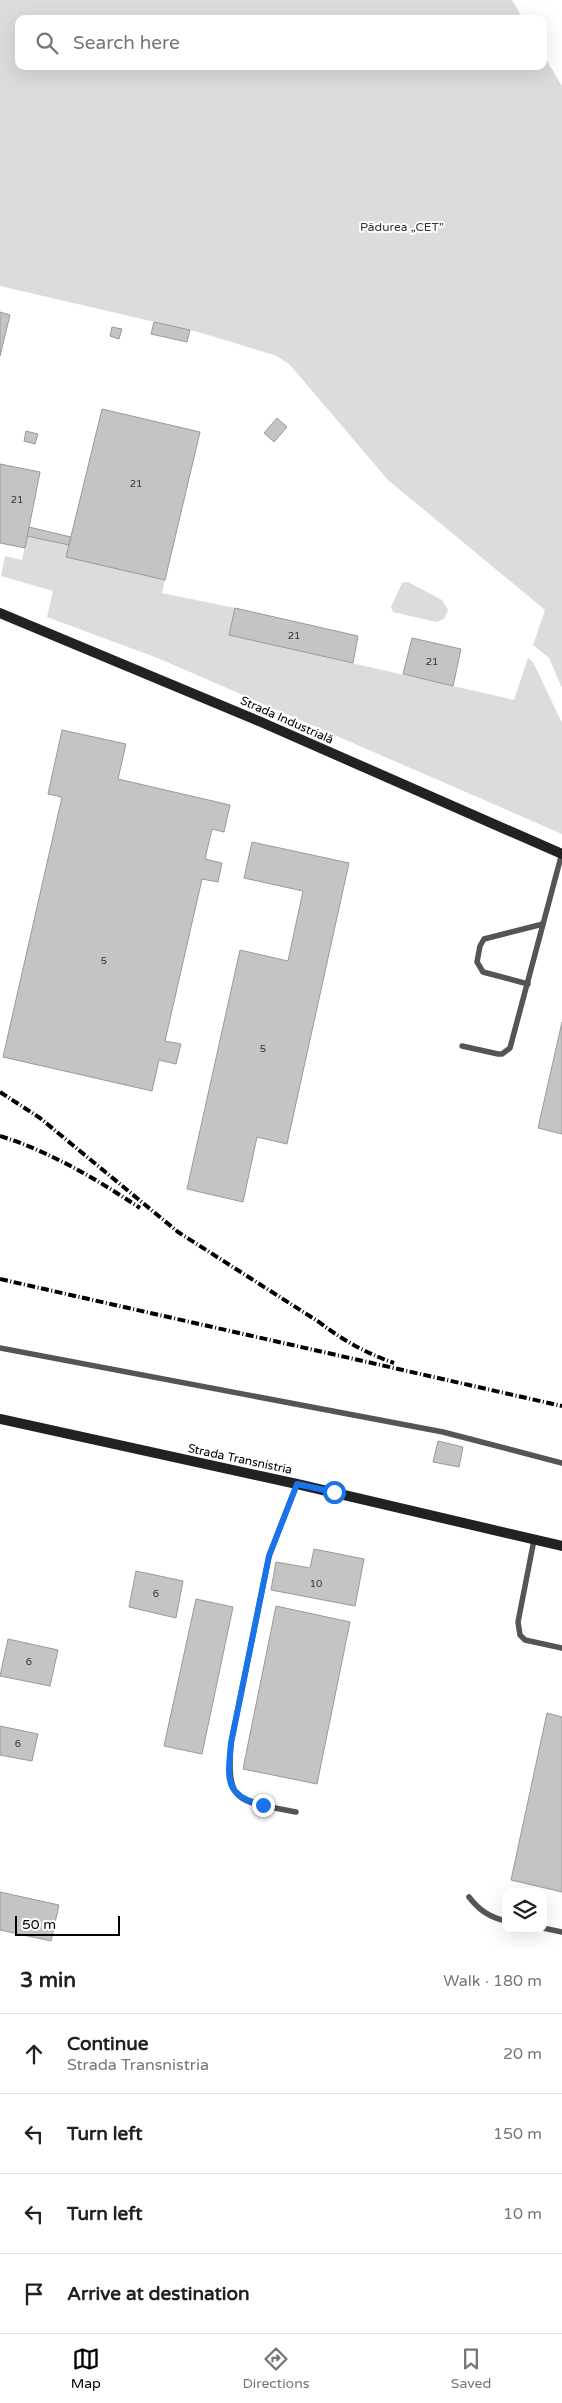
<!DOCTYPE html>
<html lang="en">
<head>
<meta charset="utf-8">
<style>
  :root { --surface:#fff; --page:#f6f6f6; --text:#222; --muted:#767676; --line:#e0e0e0; --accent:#000 }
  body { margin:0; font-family:"Varela Round",sans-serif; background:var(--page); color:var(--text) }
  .controls { position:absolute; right:15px; bottom:15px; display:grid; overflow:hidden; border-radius:10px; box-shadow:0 5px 20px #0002 }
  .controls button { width:45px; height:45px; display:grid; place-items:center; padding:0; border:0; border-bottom:1px solid var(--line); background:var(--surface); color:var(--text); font:25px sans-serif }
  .scale { position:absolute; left:15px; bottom:12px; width:105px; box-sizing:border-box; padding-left:5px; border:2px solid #000; border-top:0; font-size:14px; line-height:18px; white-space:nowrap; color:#000; -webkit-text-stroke:4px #fff; paint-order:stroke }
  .stop { position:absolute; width:15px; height:15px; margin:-11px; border:4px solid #1a73e8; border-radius:50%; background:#fff }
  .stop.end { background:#1a73e8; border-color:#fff; box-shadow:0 1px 5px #0008 }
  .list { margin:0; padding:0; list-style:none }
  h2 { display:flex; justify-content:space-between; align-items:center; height:65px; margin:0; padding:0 20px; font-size:21px }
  h2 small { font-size:16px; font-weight:400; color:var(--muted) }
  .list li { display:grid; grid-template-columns:32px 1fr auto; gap:15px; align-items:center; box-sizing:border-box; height:80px; padding:0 20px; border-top:1px solid var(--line) }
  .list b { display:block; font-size:19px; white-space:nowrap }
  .list p { margin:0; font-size:16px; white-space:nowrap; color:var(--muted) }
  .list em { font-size:16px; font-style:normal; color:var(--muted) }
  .icon { flex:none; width:28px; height:28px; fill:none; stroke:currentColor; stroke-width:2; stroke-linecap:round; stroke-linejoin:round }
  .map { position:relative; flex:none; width:562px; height:1948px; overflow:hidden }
  .search { position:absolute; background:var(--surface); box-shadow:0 5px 20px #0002; left:15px; right:15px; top:15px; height:55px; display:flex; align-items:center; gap:12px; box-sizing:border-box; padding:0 18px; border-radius:10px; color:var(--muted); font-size:19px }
  .sheet { height:385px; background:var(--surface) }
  nav { display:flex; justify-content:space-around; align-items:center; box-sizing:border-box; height:70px; border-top:1px solid var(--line); background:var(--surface); font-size:14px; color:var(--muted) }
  nav a { display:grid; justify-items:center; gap:2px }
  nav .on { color:var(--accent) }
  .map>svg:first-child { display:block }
  .green { fill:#dcdcdc }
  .building { fill:#c4c4c4; stroke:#999 }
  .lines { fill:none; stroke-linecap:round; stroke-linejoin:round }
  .lane { stroke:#555; stroke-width:5.5 }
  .secondary { stroke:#222; stroke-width:10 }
  .rail { stroke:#000; stroke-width:4; stroke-dasharray:8 2.5 1 2.5; stroke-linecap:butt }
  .route { stroke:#1a73e8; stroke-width:6 }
  .labels { text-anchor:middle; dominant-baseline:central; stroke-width:4; stroke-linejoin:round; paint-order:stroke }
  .number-label { font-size:10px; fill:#313131 }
  .park-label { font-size:12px; fill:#333; stroke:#fff }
  .street-label { font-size:12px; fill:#000; stroke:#fff }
</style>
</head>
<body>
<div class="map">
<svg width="562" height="1948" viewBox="0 0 562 1948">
  <rect width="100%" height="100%" fill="#fff"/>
  <g class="green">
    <polygon points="0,0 512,0 523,19 19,19 19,66 543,66 543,54 562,86 562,688 549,658 533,645 545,610 388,480 290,365 277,356 198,332 0,286"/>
    <polygon points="27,536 69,545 67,557 165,580 162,593 235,608 229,635 514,700 528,658 533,662 562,723 562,834 160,659 47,617 53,591 1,576 5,556 22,560"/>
    <polygon points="408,582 442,600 448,610 444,619 436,622 393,612 391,607 402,583"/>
  </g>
  <g class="building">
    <polygon points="0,312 10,315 0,356"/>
    <polygon points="154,322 190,330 187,342 151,334"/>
    <polygon points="112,327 122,329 119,339 110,336"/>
    <polygon points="102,409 200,432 165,580 66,557"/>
    <polygon points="277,418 287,427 274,442 264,433"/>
    <polygon points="26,431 38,434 35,444 24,441"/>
    <polygon points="0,464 40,472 25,548 0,543"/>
    <polygon points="29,527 71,537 69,545 27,536"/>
    <polygon points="235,608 358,636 353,663 229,635"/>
    <polygon points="412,638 461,649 453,686 403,674"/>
    <polygon points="62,730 126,744 118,779 230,805 224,832 212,829 205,859 222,863 218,882 202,879 165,1041 181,1044 176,1064 159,1060 152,1091 3,1057 62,797 48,794"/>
    <polygon points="252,842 349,863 287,1144 257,1137 243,1202 187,1189 240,950 288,961 303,891 244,878"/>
    <polygon points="562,1022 562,1134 538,1128"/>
    <polygon points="438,1441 463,1447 459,1467 433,1462"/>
    <polygon points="314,1549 364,1559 355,1606 271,1590 276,1562 310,1568"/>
    <polygon points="136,1571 183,1581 176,1618 129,1607"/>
    <polygon points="196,1599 233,1607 202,1754 164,1746"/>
    <polygon points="276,1606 350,1622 317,1784 243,1769"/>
    <polygon points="8,1639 58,1650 50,1686 0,1676"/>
    <polygon points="547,1713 562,1717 562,1892 511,1880"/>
    <polygon points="0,1726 38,1734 32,1761 0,1755"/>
    <polygon points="0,1892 59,1905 51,1941 0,1930"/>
  </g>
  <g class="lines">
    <g class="lane">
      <polyline points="528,984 483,972 477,962 480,946 484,939 543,924"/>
      <polyline points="462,1046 498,1054 502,1054 510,1048 562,853"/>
      <polyline points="0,1348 443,1432 562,1463"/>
      <polyline points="534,1540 518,1622 520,1635 525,1640 562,1648"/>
      <path d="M296 1812C240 1800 226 1808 231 1743L269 1556 297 1484"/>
      <path d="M469 1897C479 1910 489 1917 506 1921"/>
      <polyline points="543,1928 562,1932"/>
    </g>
    <g class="secondary">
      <polyline points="0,613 261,722 562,854"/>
      <polyline points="0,1419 297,1484 562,1546"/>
    </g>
    <g class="rail">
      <path d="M0 1092 40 1118 178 1232 319 1322C342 1340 366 1353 394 1363"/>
      <path d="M0 1136C51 1152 96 1179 140 1208"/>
      <polyline points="0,1279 562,1406"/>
    </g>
  </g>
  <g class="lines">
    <path class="route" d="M263 1805C223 1796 228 1778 231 1743L269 1556 297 1484 334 1492"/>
  </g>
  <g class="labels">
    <g class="number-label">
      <text x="136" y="484">21</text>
      <text x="17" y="500">21</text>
      <text x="294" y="636">21</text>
      <text x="432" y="662">21</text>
      <text x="104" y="961">5</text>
      <text x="263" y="1049">5</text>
      <text x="316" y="1584">10</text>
      <text x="156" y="1594">6</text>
      <text x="29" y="1662">6</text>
      <text x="18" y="1744">6</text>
    </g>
    <g class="park-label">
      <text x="402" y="227">Pădurea „CET”</text>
    </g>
    <g class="street-label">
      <text transform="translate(287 720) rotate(24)">Strada Industrială</text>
      <text transform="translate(240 1459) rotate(12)">Strada Transnistria</text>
    </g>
  </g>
</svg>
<div class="controls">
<button><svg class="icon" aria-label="layers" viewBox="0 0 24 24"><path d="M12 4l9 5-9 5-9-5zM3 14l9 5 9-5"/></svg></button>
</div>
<div class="scale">50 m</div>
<div class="stop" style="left:334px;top:1492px"></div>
<div class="stop end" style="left:263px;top:1805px"></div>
<div class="search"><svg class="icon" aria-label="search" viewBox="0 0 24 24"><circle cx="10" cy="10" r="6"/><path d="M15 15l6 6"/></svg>Search here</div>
</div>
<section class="sheet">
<h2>3 min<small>Walk · 180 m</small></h2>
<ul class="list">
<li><svg class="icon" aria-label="ahead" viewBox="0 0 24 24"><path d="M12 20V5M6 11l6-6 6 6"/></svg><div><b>Continue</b><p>Strada Transnistria</p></div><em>20 m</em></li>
<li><svg class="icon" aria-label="left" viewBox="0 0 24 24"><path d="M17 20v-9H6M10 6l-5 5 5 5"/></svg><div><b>Turn left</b></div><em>150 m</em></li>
<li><svg class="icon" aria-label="left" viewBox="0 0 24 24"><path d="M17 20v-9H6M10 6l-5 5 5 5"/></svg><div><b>Turn left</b></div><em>10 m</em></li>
<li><svg class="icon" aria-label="arrive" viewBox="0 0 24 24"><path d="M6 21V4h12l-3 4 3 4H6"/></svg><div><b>Arrive at destination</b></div></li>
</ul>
</section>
<nav>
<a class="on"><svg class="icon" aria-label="map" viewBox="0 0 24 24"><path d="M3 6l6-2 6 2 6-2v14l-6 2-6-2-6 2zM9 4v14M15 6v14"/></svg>Map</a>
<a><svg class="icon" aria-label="directions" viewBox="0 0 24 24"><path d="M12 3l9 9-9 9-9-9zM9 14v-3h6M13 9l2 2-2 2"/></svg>Directions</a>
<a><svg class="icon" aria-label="saved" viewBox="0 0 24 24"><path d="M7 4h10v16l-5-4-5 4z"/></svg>Saved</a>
</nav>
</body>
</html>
